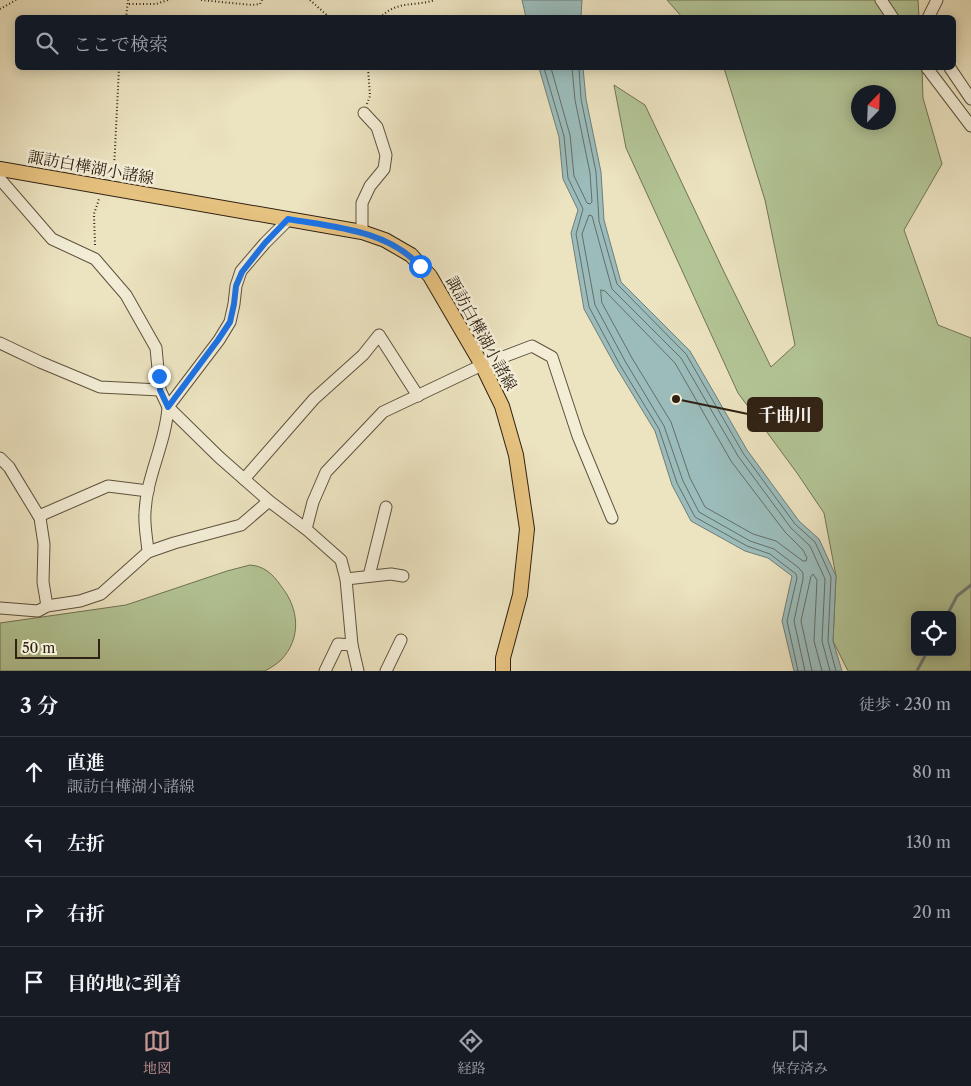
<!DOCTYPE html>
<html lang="ja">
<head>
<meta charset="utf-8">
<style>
  :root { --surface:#171b24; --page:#242831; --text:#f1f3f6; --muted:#9ea1a6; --line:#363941; --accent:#c59692 }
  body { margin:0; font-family:"Libre Caslon Text","Noto Serif JP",serif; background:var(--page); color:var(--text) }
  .controls { position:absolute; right:15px; bottom:15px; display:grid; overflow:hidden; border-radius:8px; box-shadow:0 2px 12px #0003 }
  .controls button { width:45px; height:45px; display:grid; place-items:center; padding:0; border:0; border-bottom:1px solid var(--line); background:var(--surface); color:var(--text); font:25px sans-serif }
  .compass { position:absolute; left:851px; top:85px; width:45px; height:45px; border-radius:50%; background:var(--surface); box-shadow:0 2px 12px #0003; rotate:23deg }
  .scale { position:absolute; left:15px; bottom:12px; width:85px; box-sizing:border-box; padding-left:5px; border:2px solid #2f2113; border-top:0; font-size:14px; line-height:18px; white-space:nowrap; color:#2f2113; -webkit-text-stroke:4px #f3edd6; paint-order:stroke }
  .stop { position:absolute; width:15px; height:15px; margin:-11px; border:4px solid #1a73e8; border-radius:50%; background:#fff }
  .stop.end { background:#1a73e8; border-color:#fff; box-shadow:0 1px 5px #0008 }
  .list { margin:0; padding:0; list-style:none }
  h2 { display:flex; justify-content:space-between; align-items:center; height:65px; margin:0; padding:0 20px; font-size:21px }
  h2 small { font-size:16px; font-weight:400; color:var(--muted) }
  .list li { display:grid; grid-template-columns:32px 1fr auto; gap:15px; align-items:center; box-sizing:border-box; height:70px; padding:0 20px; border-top:1px solid var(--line) }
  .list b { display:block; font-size:19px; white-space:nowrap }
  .list p { margin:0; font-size:16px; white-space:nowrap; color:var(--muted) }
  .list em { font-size:16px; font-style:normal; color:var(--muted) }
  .icon { flex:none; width:28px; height:28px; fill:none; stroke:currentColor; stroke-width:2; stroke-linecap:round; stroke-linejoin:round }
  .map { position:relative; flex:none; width:971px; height:671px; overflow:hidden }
  .search { position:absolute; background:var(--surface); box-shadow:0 2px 12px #0003; left:15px; right:15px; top:15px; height:55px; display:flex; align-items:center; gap:12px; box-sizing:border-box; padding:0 18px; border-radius:8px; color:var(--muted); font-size:19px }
  .sheet { height:345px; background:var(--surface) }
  nav { display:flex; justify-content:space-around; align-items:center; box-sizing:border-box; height:70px; border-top:1px solid var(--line); background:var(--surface); font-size:14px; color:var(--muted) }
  nav a { display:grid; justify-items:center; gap:2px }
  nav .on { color:var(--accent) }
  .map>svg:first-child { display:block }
  .green { fill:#b3c596; stroke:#717354; fill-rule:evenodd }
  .water { fill:#9bbcbb; stroke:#707e78 }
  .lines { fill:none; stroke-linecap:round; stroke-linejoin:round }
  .shore { stroke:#656e67; stroke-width:1 }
  .stream { stroke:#707e78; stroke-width:3 }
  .minor-casing { stroke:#5e523e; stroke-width:13 }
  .major-casing { stroke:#2f2113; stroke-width:16 }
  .path { stroke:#2f2113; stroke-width:2; stroke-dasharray:1 2.5; stroke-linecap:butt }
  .minor { stroke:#f3edd6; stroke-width:11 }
  .major { stroke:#e6c280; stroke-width:14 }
  .route { stroke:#1a73e8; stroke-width:6 }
  .labels { text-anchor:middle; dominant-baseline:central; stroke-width:5; stroke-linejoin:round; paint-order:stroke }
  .street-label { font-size:16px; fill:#2f2113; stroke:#f3edd6 }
  .leader { fill:none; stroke:#2f2113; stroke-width:2 }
  .callout-dot { fill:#2f2113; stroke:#f3edd6; stroke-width:2 }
  .callout { fill:#2f2113; stroke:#2f2113; stroke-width:2 }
  .callout-label { font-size:18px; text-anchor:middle; font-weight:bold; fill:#fff }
</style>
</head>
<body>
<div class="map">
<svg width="971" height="671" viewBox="0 0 971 671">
  <rect width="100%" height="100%" fill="#ece3c0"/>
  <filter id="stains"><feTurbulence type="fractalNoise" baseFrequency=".004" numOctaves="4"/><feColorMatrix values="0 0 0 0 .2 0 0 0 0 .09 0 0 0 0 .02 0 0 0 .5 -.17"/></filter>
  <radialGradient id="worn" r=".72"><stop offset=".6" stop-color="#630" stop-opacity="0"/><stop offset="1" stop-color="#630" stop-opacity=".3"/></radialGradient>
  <g class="green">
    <polygon points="667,0 918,0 919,17 682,17"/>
    <path d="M724 68H922L923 98 942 164 904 230 938 325 971 338V671H848L833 641 836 576 824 513 797 473 738 393 626 148 614 85 645 105 725 274 771 367 795 345 765 200ZM858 92H888V122H858ZM915 615H952V652H915Z"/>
    <path d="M250 565C264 566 273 574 281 586 299 608 302 638 281 660 277 664 270 668 265 671H0V623L126 605 227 571Z"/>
  </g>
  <g class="water">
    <polygon points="522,0 582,0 581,17 526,17"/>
    <polygon points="539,68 583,68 586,99 601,172 604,220 621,282 690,351 747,450 799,521 819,539 836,576 833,641 842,671 794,671 782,621 792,576 768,558 745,551 691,521 672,485 655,431 616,367 584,309 571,233 578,210 563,179 559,137"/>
  </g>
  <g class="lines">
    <g class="shore">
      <polyline points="544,68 564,136 568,178 583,209 576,234 589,307 620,365 659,429 677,483 695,517 747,546 770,554 796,574 797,578 787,621 798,671"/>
      <polyline points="551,68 570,135 574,176 587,203 590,204 592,202 590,173 575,100 572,68"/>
      <polyline points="579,68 581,99 596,172 599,221 617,284 686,354 743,453 795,524 815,542 831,577 828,641 836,671"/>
      <polygon points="601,290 605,291 675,363 731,461 785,532 803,550 807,558 806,561 803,561 776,541 753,534 705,507 690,478 671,422 632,358 602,303"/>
      <polyline points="805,671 794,621 803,579 803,573 799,568 774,549 750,541 699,512 683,481 664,426 625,361 595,305 582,234 589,215 592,216 612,289 681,358 738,456 791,528 810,546 825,579 822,641 830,671"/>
      <polyline points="812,671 801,621 811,576 813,574 817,580 814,641 822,671"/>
    </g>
    <g class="stream">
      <polyline points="947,615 957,596 971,585"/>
      <polyline points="917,671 927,652"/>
    </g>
    <defs>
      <g id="minor">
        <polyline points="881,0 893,18"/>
        <polyline points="928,18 937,0"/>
        <polyline points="927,68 971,126"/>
        <polyline points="950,68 971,99"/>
        <polyline points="0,179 52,239 95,259 126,295 156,348 160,390 168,407 219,457 269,501 306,529 341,560 346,579 352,645 358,671"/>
        <polyline points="362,232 362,203 370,186 384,169 386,155 377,127 364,113"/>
        <polyline points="0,343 40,362 100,387 160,390"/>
        <polyline points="0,458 9,467 40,518 44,544 43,582 47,606"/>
        <polyline points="244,479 314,399 363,355 379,335 418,396"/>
        <polyline points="39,516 108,486 148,491"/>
        <polyline points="306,529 313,502 326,472 383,412 482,365 532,346 552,357 578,436 612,518"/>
        <polyline points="148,552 174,543 241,525 269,501"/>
        <polyline points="369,576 386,507"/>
        <polyline points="346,579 391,574 403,576"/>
        <path d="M0 608 38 611 47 606 80 601 101 594 148 552C147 539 144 525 145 513 146 477 166 443 168 407L219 340 230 322 234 304 236 286 241 271 265 243 289 219"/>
        <polyline points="325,671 338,644 352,645"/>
        <polyline points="386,671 401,640"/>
      </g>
      <polyline id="major" points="0,169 362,232 385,240 411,255 430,276 482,365 502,406 516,455 527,529 520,595 503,658 503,671"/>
    </defs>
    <use href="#minor" class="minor-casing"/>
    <use href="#major" class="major-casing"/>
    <g class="path">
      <polyline points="201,0 252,5 260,4 262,0"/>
      <polyline points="310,0 330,18"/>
      <polyline points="129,4 156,4 168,0"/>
      <polyline points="0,9 16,0"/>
      <polyline points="126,18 128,0"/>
      <path d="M380 18C397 0 413 7 435 0"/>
      <polyline points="367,104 370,96 368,68"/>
      <polyline points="109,176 114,169 119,68"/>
      <polyline points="95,245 94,214 99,199"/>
    </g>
    <use href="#minor" class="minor"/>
    <use href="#major" class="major"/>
  </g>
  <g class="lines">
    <path class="route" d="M159 376 160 390 168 407 218 340 230 322 234 304 236 286 242 272 265 243 288 219C334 227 387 230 420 266"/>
  </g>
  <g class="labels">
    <g class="street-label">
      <text transform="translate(91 167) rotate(10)">諏訪白樺湖小諸線</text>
      <text transform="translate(482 333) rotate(61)">諏訪白樺湖小諸線</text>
    </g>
  </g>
  <path class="leader" d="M676 399L748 414"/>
  <circle class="callout-dot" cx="676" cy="399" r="5"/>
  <rect class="callout" x="748" y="398" width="74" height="33" rx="5"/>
  <g class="callout-label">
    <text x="785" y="421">千曲川</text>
  </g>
  <rect width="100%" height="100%" filter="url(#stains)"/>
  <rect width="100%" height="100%" fill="url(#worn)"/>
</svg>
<div class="controls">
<button><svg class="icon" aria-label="locate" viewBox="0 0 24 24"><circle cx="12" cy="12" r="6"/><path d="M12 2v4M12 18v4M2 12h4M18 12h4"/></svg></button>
</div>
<svg class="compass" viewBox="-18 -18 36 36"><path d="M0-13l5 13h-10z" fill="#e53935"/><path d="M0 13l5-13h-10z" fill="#9ea1a6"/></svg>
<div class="scale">50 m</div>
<div class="stop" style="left:420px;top:266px"></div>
<div class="stop end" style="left:159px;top:376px"></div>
<div class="search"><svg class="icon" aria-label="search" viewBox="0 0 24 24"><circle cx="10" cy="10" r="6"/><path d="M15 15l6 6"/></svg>ここで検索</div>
</div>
<section class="sheet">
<h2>3 分<small>徒歩 · 230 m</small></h2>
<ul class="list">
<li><svg class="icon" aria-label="ahead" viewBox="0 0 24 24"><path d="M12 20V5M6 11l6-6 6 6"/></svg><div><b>直進</b><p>諏訪白樺湖小諸線</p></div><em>80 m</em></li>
<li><svg class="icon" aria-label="left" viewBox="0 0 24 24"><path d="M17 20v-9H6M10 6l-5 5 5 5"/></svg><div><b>左折</b></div><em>130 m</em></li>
<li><svg class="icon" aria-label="right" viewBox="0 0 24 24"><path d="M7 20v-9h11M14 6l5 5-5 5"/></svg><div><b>右折</b></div><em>20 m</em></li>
<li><svg class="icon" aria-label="arrive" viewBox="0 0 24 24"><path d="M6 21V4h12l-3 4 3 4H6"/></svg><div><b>目的地に到着</b></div></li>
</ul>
</section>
<nav>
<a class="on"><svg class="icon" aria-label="map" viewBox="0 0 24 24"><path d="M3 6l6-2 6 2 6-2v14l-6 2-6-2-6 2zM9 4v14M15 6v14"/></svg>地図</a>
<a><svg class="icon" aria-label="directions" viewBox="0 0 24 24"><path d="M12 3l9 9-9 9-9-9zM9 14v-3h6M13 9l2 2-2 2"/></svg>経路</a>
<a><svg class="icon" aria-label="saved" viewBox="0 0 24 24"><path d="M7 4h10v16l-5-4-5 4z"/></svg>保存済み</a>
</nav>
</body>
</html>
